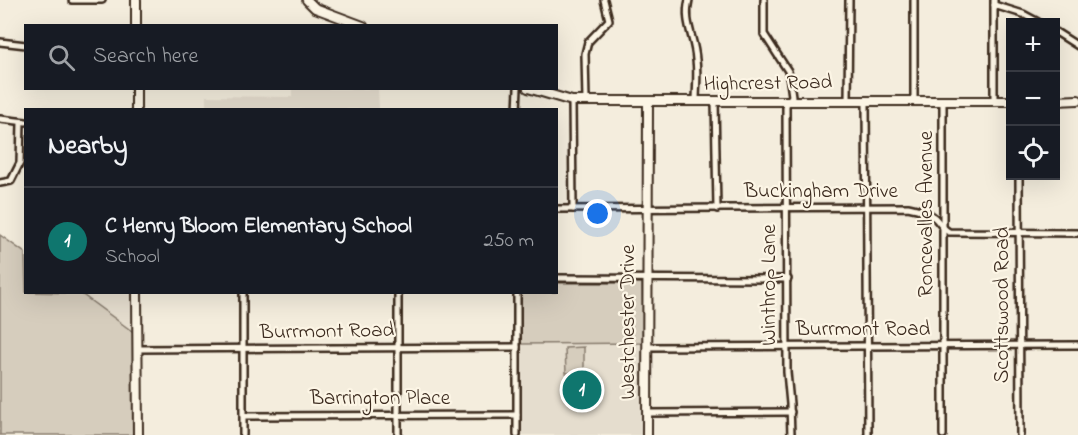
<!DOCTYPE html>
<html lang="en">
<head>
<meta charset="utf-8">
<style>
  :root { --surface:#171b24; --page:#242831; --text:#f1f3f6; --muted:#9ea1a6; --line:#363941; --accent:#0f766e }
  body { margin:0; font-family:"Indie Flower",sans-serif; background:var(--page); color:var(--text) }
  .controls { position:absolute; right:18px; top:18px; display:grid; overflow:hidden; border-radius:0px; box-shadow:0 6px 24px #0002 }
  .controls button { width:54px; height:54px; display:grid; place-items:center; padding:0; border:0; border-bottom:2px solid var(--line); background:var(--surface); color:var(--text); font:30px sans-serif }
  .you { position:absolute; left:598px; top:214px; width:21px; height:21px; margin:-15px; border:4px solid #fff; border-radius:50%; background:#1a73e8; box-shadow:0 0 0 9px #1a73e833 }
  .badge { display:grid; place-items:center; width:39px; height:39px; border-radius:50%; background:var(--accent); color:#fff; font-size:20px; font-weight:700 }
  .pin { position:absolute; translate:-50% -50%; border:3px solid #fff; box-shadow:0 2px 6px #0006 }
  .list { margin:0; padding:0; list-style:none }
  h2 { display:flex; justify-content:space-between; align-items:center; height:78px; margin:0; padding:0 24px; font-size:26px }
  h2 small { font-size:20px; font-weight:400; color:var(--muted) }
  .list li { display:grid; grid-template-columns:39px 1fr auto; gap:18px; align-items:center; box-sizing:border-box; height:108px; padding:0 24px; border-top:2px solid var(--line) }
  .list b { display:block; font-size:22px; white-space:nowrap }
  .list p { margin:0; font-size:20px; white-space:nowrap; color:var(--muted) }
  .list em { font-size:20px; font-style:normal; color:var(--muted) }
  .icon { flex:none; width:33px; height:33px; fill:none; stroke:currentColor; stroke-width:2; stroke-linecap:round; stroke-linejoin:round }
  .map { position:relative; flex:none; width:1078px; height:435px; overflow:hidden }
  .search { position:absolute; background:var(--surface); box-shadow:0 6px 24px #0002; left:24px; top:24px; width:534px; height:66px; display:flex; align-items:center; gap:15px; box-sizing:border-box; padding:0 21px; border-radius:0px; color:var(--muted); font-size:22px }
  .panel { position:absolute; background:var(--surface); box-shadow:0 6px 24px #0002; left:24px; top:108px; width:534px; height:186px; border-radius:0px }
  .map>svg:first-child { display:block }
  .built { fill:#e5ddce }
  .green { fill:#d6cdbd; stroke:#887c6e; stroke-width:1.5 }
  .lines { fill:none; stroke-linecap:round; stroke-linejoin:round }
  .street-casing { stroke:#3b2a1e; stroke-width:10 }
  .secondary-casing { stroke:#3b2a1e; stroke-width:12 }
  .street { stroke:#fcf5e5; stroke-width:5 }
  .secondary { stroke:#fcf5e5; stroke-width:8 }
  .labels { text-anchor:middle; dominant-baseline:central; stroke-width:4.5; stroke-linejoin:round; paint-order:stroke }
  .street-label { font-size:21px; fill:#3b2a1e; stroke:#fcf5e5 }
</style>
</head>
<body>
<div class="map">
<svg width="1078" height="435" viewBox="0 0 1078 435">
  <rect width="100%" height="100%" fill="#f4eddd"/>
  <filter id="ink" filterUnits="userSpaceOnUse"><feTurbulence type="fractalNoise" baseFrequency=".0167" numOctaves="2"/><feDisplacementMap in="SourceGraphic" scale="12" xChannelSelector="R" yChannelSelector="G"/><feConvolveMatrix kernelMatrix="1 2 1 2 8 2 1 2 1" color-interpolation-filters="sRGB"/></filter>
  <g filter="url(#ink)">
    <g class="built">
      <polygon points="292,89 378,89 379,109 206,109 206,96 292,97"/>
      <polygon points="80,293 133,293 133,332"/>
      <polygon points="644,343 644,435 520,435 519,344"/>
    </g>
    <g class="green">
      <polygon points="0,235 25,253 26,292 80,293 133,332 136,349 135,435 0,435"/>
      <polygon points="557,283 642,283 644,343 519,344 521,293 556,292"/>
      <polygon points="584,347 584,372 566,373 565,348"/>
    </g>
    <g class="lines">
      <defs>
        <g id="street">
          <polyline points="72,0 102,0"/>
          <path d="M689 0C683 22 695 38 696 60 698 74 696 88 696 102"/>
          <polyline points="764,0 764,34 788,71 790,82 792,96 786,105 787,372 790,404 791,435"/>
          <polyline points="994,0 994,101"/>
          <polyline points="994,5 1023,14 1038,22"/>
          <polyline points="1056,32 1078,46"/>
          <polyline points="0,42 26,45"/>
          <polyline points="914,100 914,0"/>
          <polyline points="943,100 943,435"/>
          <polyline points="572,101 573,209"/>
          <polyline points="586,101 585,54 588,42 609,20 604,0"/>
          <polyline points="715,101 717,209"/>
          <polyline points="848,101 849,0"/>
          <polyline points="866,101 868,435"/>
          <polyline points="517,110 518,88"/>
          <polyline points="0,119 26,122"/>
          <polyline points="1019,176 1020,435"/>
          <polyline points="0,183 11,181 20,163 21,122"/>
          <path d="M556 209 908 207C918 209 927 211 935 218 940 223 942 228 949 232L1078 233"/>
          <polyline points="556,278 788,279"/>
          <polyline points="243,292 243,435"/>
          <polyline points="398,292 398,435"/>
          <polyline points="517,292 517,435"/>
          <polyline points="647,347 1078,345"/>
          <polyline points="137,349 517,347"/>
          <polyline points="647,413 791,412"/>
          <polyline points="243,416 517,415"/>
        </g>
        <g id="secondary">
          <polyline points="136,0 136,26"/>
          <polyline points="307,0 315,8 363,26"/>
          <polyline points="136,88 136,110"/>
          <polyline points="528,88 572,101 1010,101"/>
          <polyline points="1056,101 1078,100"/>
          <polyline points="137,292 138,435"/>
          <polyline points="647,435 648,101"/>
        </g>
      </defs>
      <use href="#street" class="street-casing"/>
      <use href="#secondary" class="secondary-casing"/>
      <use href="#street" class="street"/>
      <use href="#secondary" class="secondary"/>
    </g>
  </g>
  <g class="labels">
    <g class="street-label">
      <text transform="translate(768 84) rotate(-1)">Highcrest Road</text>
      <text x="821" y="192">Buckingham Drive</text>
      <text transform="translate(927 214) rotate(-90)">Roncevalles Avenue</text>
      <text transform="translate(770 285) rotate(-90)">Winthrop Lane</text>
      <text transform="translate(1003 305) rotate(-90)">Scottswood Road</text>
      <text transform="translate(629 322) rotate(-90)">Westchester Drive</text>
      <text x="863" y="330">Burrmont Road</text>
      <text transform="translate(327 332) rotate(-1)">Burrmont Road</text>
      <text x="380" y="399">Barrington Place</text>
    </g>
  </g>
</svg>
<div class="controls">
<button>+</button>
<button>−</button>
<button><svg class="icon" aria-label="locate" viewBox="0 0 24 24"><circle cx="12" cy="12" r="6"/><path d="M12 2v4M12 18v4M2 12h4M18 12h4"/></svg></button>
</div>
<div class="you"></div>
<div class="pin badge" style="left:582px;top:390px">1</div>
<div class="search"><svg class="icon" aria-label="search" viewBox="0 0 24 24"><circle cx="10" cy="10" r="6"/><path d="M15 15l6 6"/></svg>Search here</div>
<section class="panel">
<h2>Nearby<small></small></h2>
<ul class="list">
<li><span class="badge">1</span><div><b>C Henry Bloom Elementary School</b><p>School</p></div><em>250 m</em></li>
</ul>
</section>
</div>
</body>
</html>
